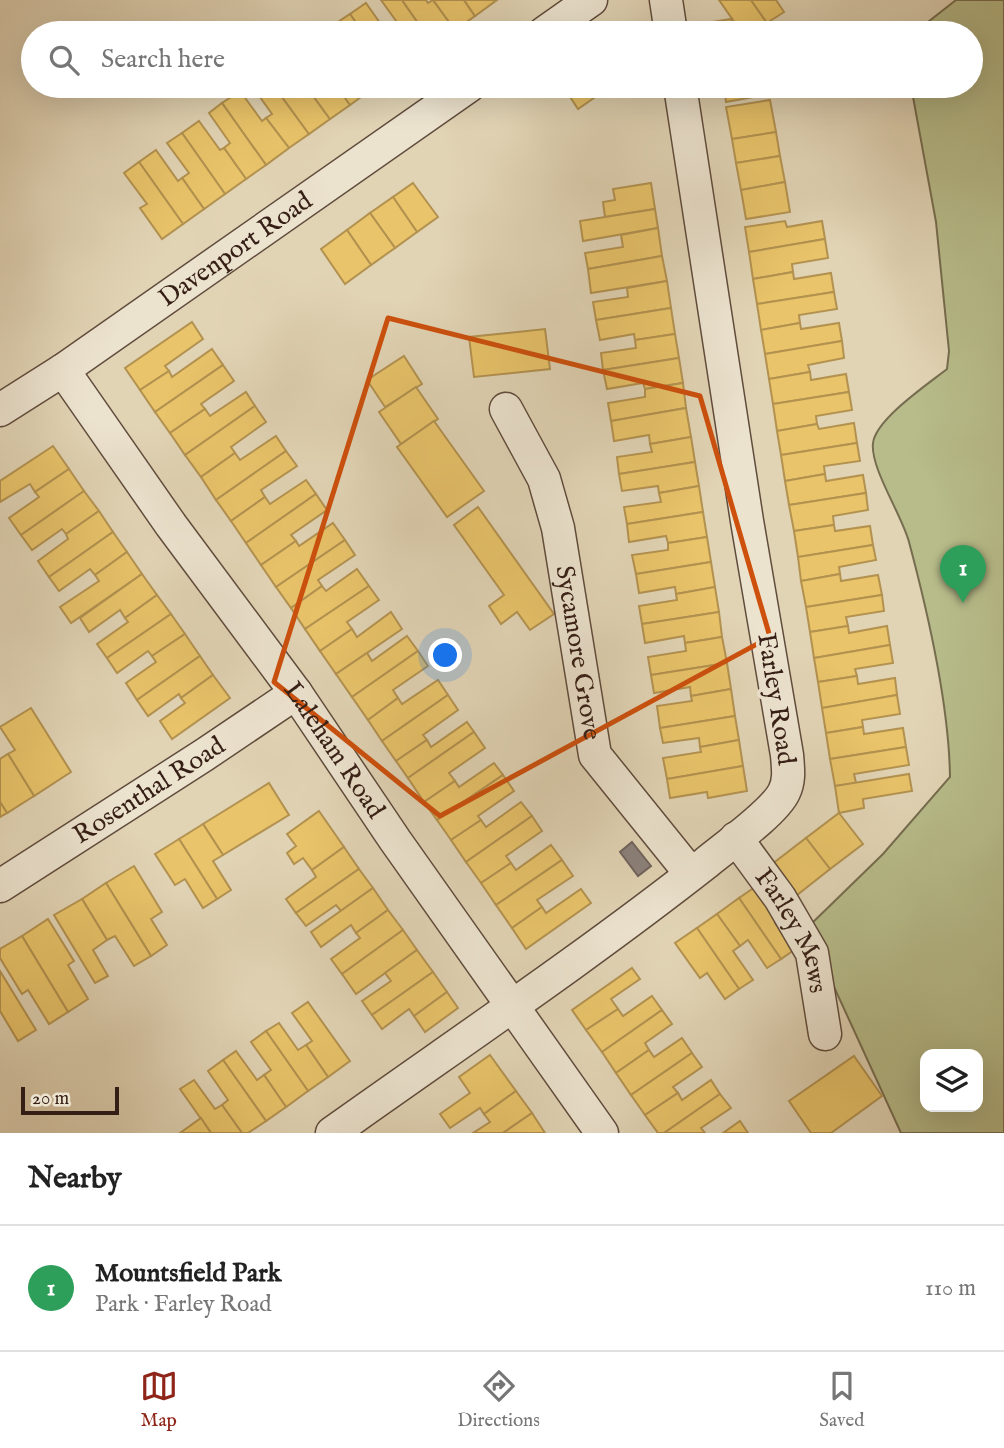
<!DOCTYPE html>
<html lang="en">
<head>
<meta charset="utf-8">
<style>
  :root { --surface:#fff; --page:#f6f6f6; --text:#222; --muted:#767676; --line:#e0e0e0; --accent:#8f2418 }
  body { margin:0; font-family:"IM FELL English",serif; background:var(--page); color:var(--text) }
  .controls { position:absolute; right:21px; bottom:21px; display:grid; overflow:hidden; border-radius:14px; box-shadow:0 7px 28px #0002 }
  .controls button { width:63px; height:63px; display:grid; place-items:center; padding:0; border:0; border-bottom:2px solid var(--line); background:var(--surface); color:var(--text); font:35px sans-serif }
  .scale { position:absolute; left:21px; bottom:18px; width:98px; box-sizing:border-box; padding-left:7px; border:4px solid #351e15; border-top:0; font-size:19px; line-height:24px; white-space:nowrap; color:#351e15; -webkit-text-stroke:5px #ece3cf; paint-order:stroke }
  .you { position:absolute; left:446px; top:656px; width:24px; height:24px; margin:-18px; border:5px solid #fff; border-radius:50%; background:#1a73e8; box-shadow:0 0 0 10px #1a73e833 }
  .badge { display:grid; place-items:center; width:46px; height:46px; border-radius:50%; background:var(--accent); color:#fff; font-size:23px; font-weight:700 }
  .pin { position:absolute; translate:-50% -58px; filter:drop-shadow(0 2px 4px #0008) }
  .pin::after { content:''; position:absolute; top:37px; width:24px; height:21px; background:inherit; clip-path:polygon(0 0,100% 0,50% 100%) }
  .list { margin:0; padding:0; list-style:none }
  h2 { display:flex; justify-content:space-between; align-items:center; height:91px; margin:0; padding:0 28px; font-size:30px }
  h2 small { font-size:23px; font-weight:400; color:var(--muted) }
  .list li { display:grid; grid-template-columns:46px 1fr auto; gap:21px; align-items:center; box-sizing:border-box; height:126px; padding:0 28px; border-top:2px solid var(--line) }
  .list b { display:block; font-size:26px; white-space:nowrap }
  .list p { margin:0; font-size:23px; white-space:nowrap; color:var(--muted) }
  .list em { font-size:23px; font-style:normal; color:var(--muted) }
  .icon { flex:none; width:38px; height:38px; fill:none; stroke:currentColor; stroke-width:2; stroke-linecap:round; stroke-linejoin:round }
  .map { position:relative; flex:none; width:1004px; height:1133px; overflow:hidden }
  .search { position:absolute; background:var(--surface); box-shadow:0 7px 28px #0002; left:21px; right:21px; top:21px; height:77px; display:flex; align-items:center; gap:18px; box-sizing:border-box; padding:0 24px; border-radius:38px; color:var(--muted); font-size:26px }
  .sheet { height:217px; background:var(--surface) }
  nav { display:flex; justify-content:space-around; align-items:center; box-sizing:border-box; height:98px; border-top:2px solid var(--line); background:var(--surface); font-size:19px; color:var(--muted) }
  nav a { display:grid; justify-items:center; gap:4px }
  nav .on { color:var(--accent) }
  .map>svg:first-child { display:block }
  .green { fill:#b7bc8a; stroke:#766d50; stroke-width:2; fill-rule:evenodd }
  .homes { fill:#e9c46a; stroke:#b39250; stroke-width:2 }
  .industry { fill:#8a817c; stroke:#70635d; stroke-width:2 }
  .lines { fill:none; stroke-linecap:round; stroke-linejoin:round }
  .minor-casing { stroke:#604c3d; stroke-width:35 }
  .minor { stroke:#ece3cf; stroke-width:32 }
  .marked { fill:none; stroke:#cd500d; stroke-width:5; stroke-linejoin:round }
  .labels { text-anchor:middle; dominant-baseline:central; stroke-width:7; stroke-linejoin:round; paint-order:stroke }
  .street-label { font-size:26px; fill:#351e15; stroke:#ece3cf }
</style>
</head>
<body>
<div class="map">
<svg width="1004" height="1133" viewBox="0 0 1004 1133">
  <rect width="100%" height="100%" fill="#e1d4b5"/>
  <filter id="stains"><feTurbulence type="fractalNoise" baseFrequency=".00286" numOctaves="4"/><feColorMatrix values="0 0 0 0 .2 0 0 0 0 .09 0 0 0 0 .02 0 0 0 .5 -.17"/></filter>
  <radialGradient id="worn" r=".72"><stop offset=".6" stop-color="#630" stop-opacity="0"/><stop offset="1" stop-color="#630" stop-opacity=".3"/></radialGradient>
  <path class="green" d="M956 0H1004V1133H901L807 928 883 854 950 777C949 704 928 613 909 542 902 515 870 468 873 443 876 419 928 384 947 369L949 351 936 222 911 86H971V33H914ZM925 1054H978V1107H925Z"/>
  <g class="homes">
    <polygon points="381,0 402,0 425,33 394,33 392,30 399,25"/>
    <polygon points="402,0 426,0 428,3 433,0 455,30 451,33 425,33"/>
    <polygon points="433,0 464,0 475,16 455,30"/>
    <polygon points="464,0 497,0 475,16"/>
    <polygon points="719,0 751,0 767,23 751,33 742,33"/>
    <polygon points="751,0 776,0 784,12 767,23"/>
    <polygon points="366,3 387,33 363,33 350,14"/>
    <polygon points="350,14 363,33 341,33 335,24"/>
    <polygon points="731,19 733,33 714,33 712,22"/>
    <polygon points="252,86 274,86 309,134 289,148 266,118 272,114"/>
    <polygon points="274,86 298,86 303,92 308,89 330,119 309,134"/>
    <polygon points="312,86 337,86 350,105 330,119 308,89"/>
    <polygon points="337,86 369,86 372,89 350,105"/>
    <polygon points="563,86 611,86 578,109"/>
    <polygon points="724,86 803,86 803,88 726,102"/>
    <polygon points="240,91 262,121 266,118 289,148 266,165 222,103"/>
    <polygon points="770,100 776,132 732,139 726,107"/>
    <polygon points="222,103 266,165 246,179 224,148 230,143 209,113"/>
    <polygon points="199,121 220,150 224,148 246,179 225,194 182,133"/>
    <polygon points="776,132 780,156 736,163 732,139"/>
    <polygon points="182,133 225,194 204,209 182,178 189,173 167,143"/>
    <polygon points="156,150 178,181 182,178 204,209 183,224 139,162"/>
    <polygon points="780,156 785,182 741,190 736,163"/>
    <polygon points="139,162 183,224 162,239 140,208 147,204 124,173"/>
    <polygon points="785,182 790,212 746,219 741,190"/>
    <polygon points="413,183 438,217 417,232 393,197"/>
    <polygon points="651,183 655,209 605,217 603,202 615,200 613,189"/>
    <polygon points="393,197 417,232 395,248 370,213"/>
    <polygon points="655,209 658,228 583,241 580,221"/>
    <polygon points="370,213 395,248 371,265 347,230"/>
    <polygon points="785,221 787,227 822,221 825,239 749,252 745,227"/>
    <polygon points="658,228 662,256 588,269 585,253 623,247 621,235"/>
    <polygon points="347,230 371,265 345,284 321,249"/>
    <polygon points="825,239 828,258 792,264 793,272 753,279 749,252"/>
    <polygon points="662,256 667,281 591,293 588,269"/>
    <polygon points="793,272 794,279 831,273 834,292 757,304 753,279"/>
    <polygon points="667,281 671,308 596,320 593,302 628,297 627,288"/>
    <polygon points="834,292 837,309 799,315 800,323 761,330 757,304"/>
    <polygon points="671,308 675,334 635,340 634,334 600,340 596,320"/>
    <polygon points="192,322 203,339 165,366 169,371 140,390 125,368"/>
    <polygon points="800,323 801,329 839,323 842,341 765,354 761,330"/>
    <polygon points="545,329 550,369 474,377 469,337"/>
    <polygon points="675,334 679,358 603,370 601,353 636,348 635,340"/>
    <polygon points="842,341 844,358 808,365 810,372 769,379 765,354"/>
    <polygon points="212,349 223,365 155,412 140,390 169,371 172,377"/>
    <polygon points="404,356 422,384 385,407 367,380"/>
    <polygon points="679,358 683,383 645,389 643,383 607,389 603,370"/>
    <polygon points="223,365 234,381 201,404 205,409 170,433 155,412"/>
    <polygon points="810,372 811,380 846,374 849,392 773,404 769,379"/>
    <polygon points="683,383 686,408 611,421 608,403 645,397 645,389"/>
    <polygon points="416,387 438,419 401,444 379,412"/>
    <polygon points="246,392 255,406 185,455 170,433 205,409 210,416"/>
    <polygon points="849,392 852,410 816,416 817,424 777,431 773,404"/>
    <polygon points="255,406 266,422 231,447 235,453 201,477 185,455"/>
    <polygon points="686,408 691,437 650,444 649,435 614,441 611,421"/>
    <polygon points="434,421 484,491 447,517 397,447"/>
    <polygon points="854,423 857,443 781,455 777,431 817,424 819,429"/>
    <polygon points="276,436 286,451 216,500 201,477 235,453 240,460"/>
    <polygon points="691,437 695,462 619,474 617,457 652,452 650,444"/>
    <polygon points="857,443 860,461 824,466 825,474 785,481 781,455"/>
    <polygon points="53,446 69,469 35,492 30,484 0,502 0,481"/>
    <polygon points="286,451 297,466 261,490 265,497 231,521 216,500"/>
    <polygon points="695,462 699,486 659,493 658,486 622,491 619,474"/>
    <polygon points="69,469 84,491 21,535 9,518 39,497 35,492"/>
    <polygon points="825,474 826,481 863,475 866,493 789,505 785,481"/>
    <polygon points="306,480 316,494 246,543 231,521 265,497 270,504"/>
    <polygon points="699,486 703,512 627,524 624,507 661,502 659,493"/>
    <polygon points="84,491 99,511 66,534 62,529 32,550 21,535"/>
    <polygon points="866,493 868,510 833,516 834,525 794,531 789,505"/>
    <polygon points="316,494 327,510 291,535 296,541 261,565 246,543"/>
    <polygon points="478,507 554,614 530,630 517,612 501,624 489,606 504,595 454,525"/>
    <polygon points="99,511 113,532 49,577 38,561 68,539 66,534"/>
    <polygon points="703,512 707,537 668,543 666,536 629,542 627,524"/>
    <polygon points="333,523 345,540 276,587 261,565 296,541 299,546"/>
    <polygon points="834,525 835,531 870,526 873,545 798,557 794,531"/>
    <polygon points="113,532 127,552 95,575 90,569 59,591 49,577"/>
    <polygon points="707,537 711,562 636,574 632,555 668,550 668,543"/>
    <polygon points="345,540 355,555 318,580 322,586 291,608 276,587"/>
    <polygon points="873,545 876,560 839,567 840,574 801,581 798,557"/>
    <polygon points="127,552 142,574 71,623 60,607 99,581 95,575"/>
    <polygon points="711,562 715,587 676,594 675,587 639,593 636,574"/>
    <polygon points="357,569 369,586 305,629 291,608 322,586 326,591"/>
    <polygon points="142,574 157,595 125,618 120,610 89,632 80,618"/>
    <polygon points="840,574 841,581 878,575 882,595 806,607 801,581"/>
    <polygon points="369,586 379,600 347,622 352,629 320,651 305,629"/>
    <polygon points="715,587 719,612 642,624 639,606 677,600 676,594"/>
    <polygon points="157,595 171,614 107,658 97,644 128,622 125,618"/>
    <polygon points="882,595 884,611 846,617 848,626 810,632 806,607"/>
    <polygon points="391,612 402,629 336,674 320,651 352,629 357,637"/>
    <polygon points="719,612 722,637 685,643 684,636 645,643 642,624"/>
    <polygon points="171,614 185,634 152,656 148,651 117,673 107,658"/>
    <polygon points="848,626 849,633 887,626 890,645 814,658 810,632"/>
    <polygon points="185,634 200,656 137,700 126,683 156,662 152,656"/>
    <polygon points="407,636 418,651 352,697 336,674 367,653 372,661"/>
    <polygon points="722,637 727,663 651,675 648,657 686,651 685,643"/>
    <polygon points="890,645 893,663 855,669 857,676 818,682 814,658"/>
    <polygon points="418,651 428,666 393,690 398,698 368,720 352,697"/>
    <polygon points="200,656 213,675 181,698 179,694 148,716 137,700"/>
    <polygon points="727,663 731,689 691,696 690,687 654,693 651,675"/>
    <polygon points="213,675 230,698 172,739 160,721 185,703 181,698"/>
    <polygon points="857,676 858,684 895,678 897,695 822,708 818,682"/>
    <polygon points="438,680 448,695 382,741 368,720 398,698 402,704"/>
    <polygon points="731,689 735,716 660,728 657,706 692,701 691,696"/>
    <polygon points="448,695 458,710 423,735 427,740 396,761 382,741"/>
    <polygon points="897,695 900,714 862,720 863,727 826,733 822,708"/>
    <polygon points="31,708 71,772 34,796 8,754 15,750 0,727"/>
    <polygon points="735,716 739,740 700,747 699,738 663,743 660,728"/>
    <polygon points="467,722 474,732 408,778 396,761 427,740 431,747"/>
    <polygon points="863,727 864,734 903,728 906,747 830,759 826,733"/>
    <polygon points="474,732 485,748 449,773 455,781 424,802 408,778"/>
    <polygon points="739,740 743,766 667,779 663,758 701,752 700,747"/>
    <polygon points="906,747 909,765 854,774 856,783 835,786 830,759"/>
    <polygon points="8,754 34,796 7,813 0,802 0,759"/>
    <polygon points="494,763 503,775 437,820 424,802 455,781 459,787"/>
    <polygon points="743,766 747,791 708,798 707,792 670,798 667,779"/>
    <polygon points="909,774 912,791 863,799 864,808 839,813 835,786"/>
    <polygon points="503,775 514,791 478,816 481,820 451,840 437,820"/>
    <polygon points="269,783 289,815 223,855 203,824"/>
    <polygon points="0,802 7,813 0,817"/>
    <polygon points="521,802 532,816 466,862 451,840 481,820 486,827"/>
    <polygon points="319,811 344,847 312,870 303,858 294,864 287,853 296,846 287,834"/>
    <polygon points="839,813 863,844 830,869 806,838"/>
    <polygon points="532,816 542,831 506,856 511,863 481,883 466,862"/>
    <polygon points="203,824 223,855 213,861 231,890 217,899 179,839"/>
    <polygon points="806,838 830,869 792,899 767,868"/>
    <polygon points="179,839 217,899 203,908 185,879 175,885 155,854"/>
    <polygon points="551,845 562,860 496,905 481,883 511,863 516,870"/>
    <polygon points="344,847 359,869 296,913 286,899 316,877 312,870"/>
    <polygon points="562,860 573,876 537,900 542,907 512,928 496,905"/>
    <polygon points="134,866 162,912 151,919 167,945 151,956 106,883"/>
    <polygon points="359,869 373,888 341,911 336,905 306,926 296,913"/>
    <polygon points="106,883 151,956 134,966 115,936 107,940 82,899"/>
    <polygon points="761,883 784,917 775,923 794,950 781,959 739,898"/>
    <polygon points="373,888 388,910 356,933 351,925 321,947 311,932"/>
    <polygon points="581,889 591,903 526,949 512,928 542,907 546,913"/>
    <polygon points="739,898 781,959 767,968 748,940 740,946 717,914"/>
    <polygon points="82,899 107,940 93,950 108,976 95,983 54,915"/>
    <polygon points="388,910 403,930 342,974 331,959 360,938 356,933"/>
    <polygon points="717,914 740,946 733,951 753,980 739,989 697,928"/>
    <polygon points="48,919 74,961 68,965 88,999 68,1012 22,936"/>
    <polygon points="697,928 739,989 725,999 707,973 700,978 675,943"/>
    <polygon points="403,930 417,950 356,994 342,974"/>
    <polygon points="22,936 68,1012 49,1024 28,990 22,994 0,958 0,949"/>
    <polygon points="417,950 433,972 372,1015 362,1001 391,981 385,973"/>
    <polygon points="632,968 640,979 611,999 618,1009 586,1030 572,1010"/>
    <polygon points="0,971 36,1030 18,1041 0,1011"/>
    <polygon points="433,972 447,992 414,1016 409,1009 382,1029 372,1015"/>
    <polygon points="447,992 458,1008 425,1032 414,1016"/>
    <polygon points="652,996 662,1010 602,1052 586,1030 618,1009 623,1016"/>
    <polygon points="308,1002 350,1061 328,1077 306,1045 312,1041 292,1013"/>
    <polygon points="662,1010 672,1024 645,1043 649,1050 616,1073 602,1052"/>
    <polygon points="279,1023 298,1050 306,1045 328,1077 308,1091 266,1031"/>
    <polygon points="266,1031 308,1091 286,1107 264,1075 271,1070 251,1042"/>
    <polygon points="682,1038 692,1053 631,1095 616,1073 649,1050 654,1057"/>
    <polygon points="236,1051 257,1080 264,1075 286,1107 266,1121 223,1060"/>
    <polygon points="692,1053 702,1067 673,1087 678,1093 645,1115 631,1095"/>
    <polygon points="490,1055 516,1091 484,1114 480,1108 450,1128 440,1114 470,1093 459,1077"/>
    <polygon points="854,1056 882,1096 831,1133 811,1133 789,1101"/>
    <polygon points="223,1060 266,1121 248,1133 242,1133 222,1105 228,1100 208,1071"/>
    <polygon points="194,1080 215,1109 222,1105 242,1133 211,1133 180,1089"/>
    <polygon points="711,1080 720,1094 664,1133 658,1133 645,1115 678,1093 682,1100"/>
    <polygon points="516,1091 532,1113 503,1133 473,1133 490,1122 484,1114"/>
    <polygon points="720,1094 731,1108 701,1128 705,1133 664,1133"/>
    <polygon points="532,1113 545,1133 503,1133"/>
    <polygon points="201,1118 211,1133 180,1133"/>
    <polygon points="740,1121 748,1133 723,1133"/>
  </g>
  <polygon class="industry" points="632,842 651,866 638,876 620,852"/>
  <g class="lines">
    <defs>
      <g id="minor">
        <polyline points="666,0 671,33"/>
        <polyline points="544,33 591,0"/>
        <path id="s1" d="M63 370 171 525 296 693 395 840 602 1133"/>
        <path id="s2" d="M506 409 544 479 558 528 595 755 691 874"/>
        <path id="s3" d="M0 410 63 370 469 86"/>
        <path id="s4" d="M736 838 780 898 812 953 825 1034"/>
        <path id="s5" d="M0 886 204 755 296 693"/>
        <path d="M332 1133C457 1044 585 958 706 863 725 847 774 813 784 792 790 780 788 768 787 755L747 521 680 86"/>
      </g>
    </defs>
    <use href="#minor" class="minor-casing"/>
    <use href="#minor" class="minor"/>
  </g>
  <path class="marked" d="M388 318 700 396 770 637 440 816 274 682Z"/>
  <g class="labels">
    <g class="street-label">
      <text stroke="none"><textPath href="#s3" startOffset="285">Davenport Road</textPath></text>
      <text stroke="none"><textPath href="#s2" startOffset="257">Sycamore Grove</textPath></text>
      <text transform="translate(776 699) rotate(81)">Farley Road</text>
      <text stroke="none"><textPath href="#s1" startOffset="467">Laleham Road</textPath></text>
      <text stroke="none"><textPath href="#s5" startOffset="177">Rosenthal Road</textPath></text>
      <text stroke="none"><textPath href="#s4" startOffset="110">Farley Mews</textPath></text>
    </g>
  </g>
  <rect width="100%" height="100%" filter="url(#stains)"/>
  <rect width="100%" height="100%" fill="url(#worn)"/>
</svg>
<div class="controls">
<button><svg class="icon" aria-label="layers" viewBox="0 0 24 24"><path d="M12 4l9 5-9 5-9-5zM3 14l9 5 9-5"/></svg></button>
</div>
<div class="scale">20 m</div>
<div class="you"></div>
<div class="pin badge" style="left:963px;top:603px;background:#2e9e5b">1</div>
<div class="search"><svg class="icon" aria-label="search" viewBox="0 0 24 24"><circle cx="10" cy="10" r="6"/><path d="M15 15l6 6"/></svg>Search here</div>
</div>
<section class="sheet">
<h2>Nearby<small></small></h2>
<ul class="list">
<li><span class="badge" style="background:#2e9e5b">1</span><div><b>Mountsfield Park</b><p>Park · Farley Road</p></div><em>110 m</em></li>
</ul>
</section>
<nav>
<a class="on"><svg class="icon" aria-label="map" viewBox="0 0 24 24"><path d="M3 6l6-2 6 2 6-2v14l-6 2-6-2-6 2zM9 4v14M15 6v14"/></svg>Map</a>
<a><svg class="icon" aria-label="directions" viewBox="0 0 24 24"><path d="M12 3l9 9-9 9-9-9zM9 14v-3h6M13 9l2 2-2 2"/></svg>Directions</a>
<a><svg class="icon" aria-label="saved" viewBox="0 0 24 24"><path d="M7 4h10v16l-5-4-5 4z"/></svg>Saved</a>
</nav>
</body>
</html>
